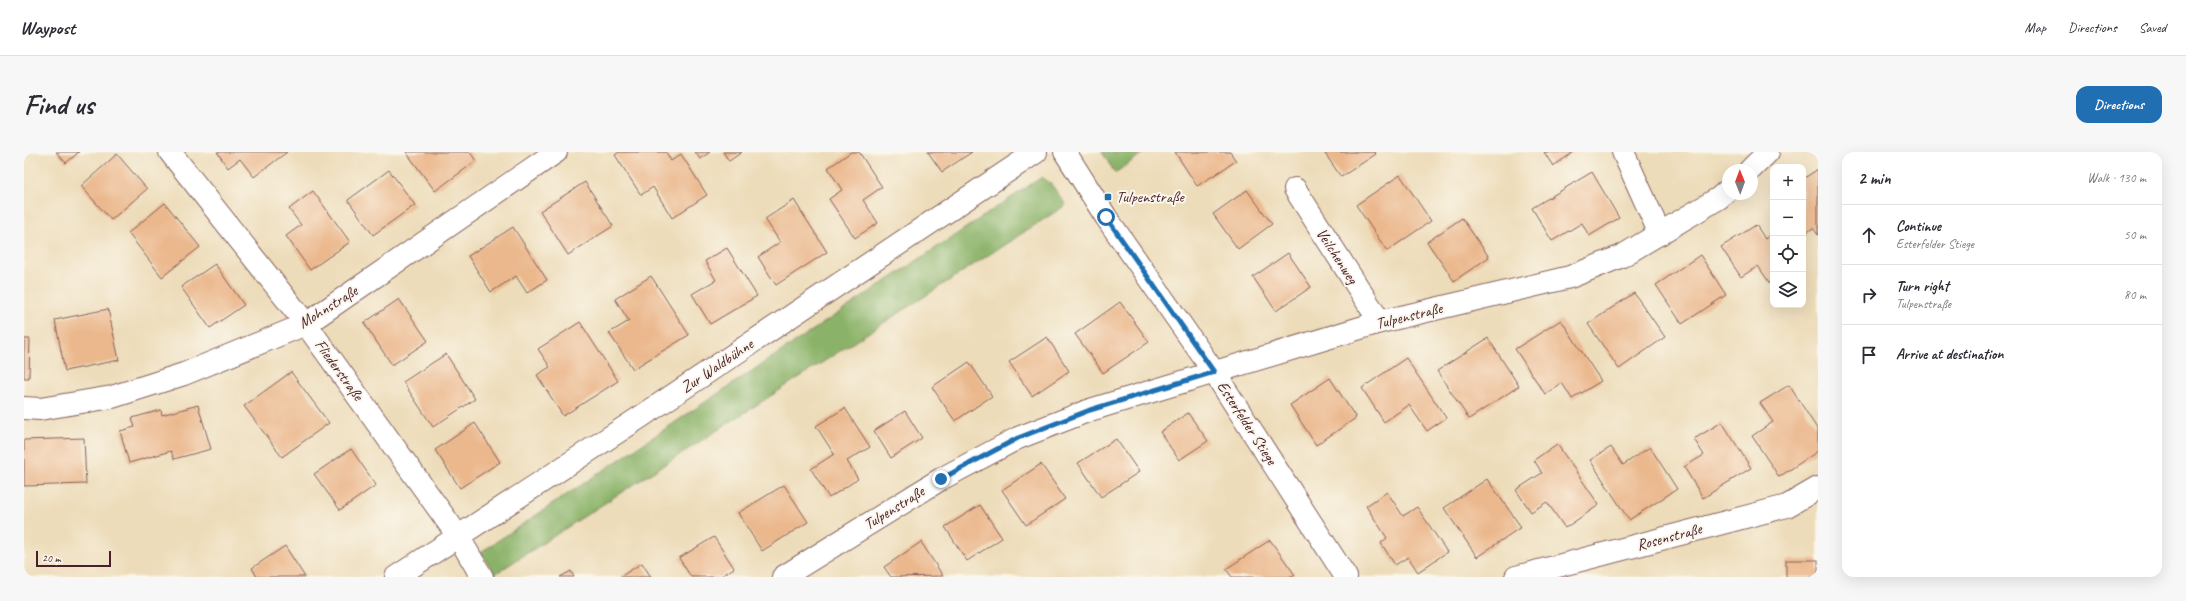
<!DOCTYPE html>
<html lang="en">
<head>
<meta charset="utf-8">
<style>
  :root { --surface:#fff; --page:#f7f7f7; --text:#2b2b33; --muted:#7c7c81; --line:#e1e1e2; --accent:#1f6fb2 }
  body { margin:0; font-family:Caveat,sans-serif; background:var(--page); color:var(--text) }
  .controls { position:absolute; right:12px; top:12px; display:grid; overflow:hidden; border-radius:8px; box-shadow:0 4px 16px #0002 }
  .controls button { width:36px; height:36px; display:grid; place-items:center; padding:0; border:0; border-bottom:1px solid var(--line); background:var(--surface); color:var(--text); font:20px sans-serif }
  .compass { position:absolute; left:1698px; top:12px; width:36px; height:36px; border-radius:50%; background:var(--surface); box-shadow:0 4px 16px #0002; rotate:359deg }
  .scale { position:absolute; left:12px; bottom:10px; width:75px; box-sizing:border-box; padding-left:4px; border:2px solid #4a1f2b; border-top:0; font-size:11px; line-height:14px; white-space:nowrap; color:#4a1f2b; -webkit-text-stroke:3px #fbf7ec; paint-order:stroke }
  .stop { position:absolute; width:12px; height:12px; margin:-9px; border:3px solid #1f6fb2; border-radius:50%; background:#fff }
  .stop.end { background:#1f6fb2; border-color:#fff; box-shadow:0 1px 4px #0008 }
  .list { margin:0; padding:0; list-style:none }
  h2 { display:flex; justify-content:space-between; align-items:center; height:52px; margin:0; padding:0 16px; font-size:17px }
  h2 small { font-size:13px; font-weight:400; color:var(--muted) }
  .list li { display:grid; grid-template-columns:26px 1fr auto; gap:12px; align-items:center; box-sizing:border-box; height:60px; padding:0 16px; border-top:1px solid var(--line) }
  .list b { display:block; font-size:15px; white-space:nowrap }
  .list p { margin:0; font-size:13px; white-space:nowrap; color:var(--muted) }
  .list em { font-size:13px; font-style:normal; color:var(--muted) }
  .icon { flex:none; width:22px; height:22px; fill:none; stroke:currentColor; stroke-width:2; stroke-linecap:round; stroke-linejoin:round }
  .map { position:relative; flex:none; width:1794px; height:425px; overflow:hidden; border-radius:12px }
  header { display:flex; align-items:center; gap:24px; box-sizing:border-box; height:56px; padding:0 20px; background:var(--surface); border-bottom:1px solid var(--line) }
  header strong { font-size:19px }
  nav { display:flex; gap:22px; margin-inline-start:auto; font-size:14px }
  .intro { display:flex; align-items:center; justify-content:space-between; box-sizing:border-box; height:96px; padding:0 24px }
  h1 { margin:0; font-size:28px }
  .button { padding:10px 18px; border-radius:12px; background:var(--accent); color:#fff; font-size:14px; font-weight:700 }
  main { display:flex; gap:24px; padding:0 24px }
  aside { flex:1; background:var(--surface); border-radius:12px; box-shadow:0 4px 16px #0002 }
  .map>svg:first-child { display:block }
  .forest { fill:#8ab268; stroke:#6a684a }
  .building { fill:#ebb88d }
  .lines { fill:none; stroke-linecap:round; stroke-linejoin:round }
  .minor-casing { stroke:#83615d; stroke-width:24 }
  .minor { stroke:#fff; stroke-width:22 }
  .route { stroke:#1f6fb2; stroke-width:5 }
  .poi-dot { fill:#1f6fb2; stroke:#fbf7ec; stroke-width:1.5 }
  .labels { text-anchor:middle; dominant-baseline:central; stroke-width:4; stroke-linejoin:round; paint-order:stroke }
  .poi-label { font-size:16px; fill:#4a1f2b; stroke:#fbf7ec; text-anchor:start }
  .street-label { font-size:16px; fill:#4a1f2b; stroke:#fbf7ec }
</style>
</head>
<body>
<header>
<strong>Waypost</strong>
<nav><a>Map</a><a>Directions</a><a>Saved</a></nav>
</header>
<div class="intro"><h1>Find us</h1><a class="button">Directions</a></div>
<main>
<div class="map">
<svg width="1794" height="425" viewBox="0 0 1794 425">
  <rect width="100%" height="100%" fill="#fbf7ec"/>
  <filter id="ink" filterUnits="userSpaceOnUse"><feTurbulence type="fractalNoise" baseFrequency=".025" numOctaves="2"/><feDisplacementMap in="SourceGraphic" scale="8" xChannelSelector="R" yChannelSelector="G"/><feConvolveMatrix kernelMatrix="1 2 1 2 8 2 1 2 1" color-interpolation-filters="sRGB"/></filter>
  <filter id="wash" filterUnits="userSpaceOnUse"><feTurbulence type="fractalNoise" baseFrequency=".012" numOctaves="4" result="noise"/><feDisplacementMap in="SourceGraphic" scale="16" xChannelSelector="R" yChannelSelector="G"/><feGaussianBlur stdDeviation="0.9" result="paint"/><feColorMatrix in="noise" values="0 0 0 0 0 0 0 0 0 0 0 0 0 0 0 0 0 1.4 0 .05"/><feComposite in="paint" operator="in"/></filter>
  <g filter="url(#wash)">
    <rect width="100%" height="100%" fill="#eddcb9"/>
    <g class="forest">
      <polygon points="1078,0 1121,0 1091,21"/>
      <polygon points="1018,25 1027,32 1042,53 471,422 457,400"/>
    </g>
    <g id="blocks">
      <g class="building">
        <polygon points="32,0 55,0 42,11"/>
        <polygon points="193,0 263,0 230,25 216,7 204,16"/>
        <polygon points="382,0 446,0 452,9 411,39"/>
        <polygon points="595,0 642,0 647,9 657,2 683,43 648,66 629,35 617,43 591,3"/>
        <polygon points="671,0 686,0 676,7"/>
        <polygon points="699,0 718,0 705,9"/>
        <polygon points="827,0 835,0 858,35 839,48 854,71 831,86 805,47 818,38 804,16"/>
        <polygon points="904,0 948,0 918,20"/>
        <polygon points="1151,0 1206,0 1212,9 1173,34"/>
        <polygon points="1300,0 1350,0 1352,2 1317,25"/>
        <polygon points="1520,0 1550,0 1529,14"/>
        <polygon points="93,2 123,37 87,68 57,34"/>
        <polygon points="1794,17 1794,83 1789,76 1779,83 1779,27"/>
        <polygon points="365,18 391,53 349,83 324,48"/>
        <polygon points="1568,20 1595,66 1565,84 1558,71 1528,89 1508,56"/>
        <polygon points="1376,23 1407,69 1363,99 1332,53"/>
        <polygon points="561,30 589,74 544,103 516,59"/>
        <polygon points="1223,38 1248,72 1214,97 1189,62"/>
        <polygon points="289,39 326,90 286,118 262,84 277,73 265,57"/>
        <polygon points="770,48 803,100 752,133 734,105 756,90 741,67"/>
        <polygon points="141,51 176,95 138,125 104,81"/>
        <polygon points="1438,66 1465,105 1430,129 1403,90"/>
        <polygon points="1732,73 1741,87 1749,81 1749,132 1747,133 1734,114 1717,125 1697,95"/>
        <polygon points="489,75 523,128 503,141 492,124 467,140 444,104"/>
        <polygon points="703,96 733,144 686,172 668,142 692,128 681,109"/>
        <polygon points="1264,101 1287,135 1252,159 1229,125"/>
        <polygon points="1676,103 1702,143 1658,172 1632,133"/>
        <polygon points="191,112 220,153 186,176 157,135"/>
        <polygon points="627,124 665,183 609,217 585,181 605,169 591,147"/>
        <polygon points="1610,141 1641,185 1595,217 1564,172"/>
        <polygon points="375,147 404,189 368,213 340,171"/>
        <polygon points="1096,150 1125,190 1079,221 1051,182"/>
        <polygon points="84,157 95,208 41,219 31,168"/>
        <polygon points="1537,168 1577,229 1548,247 1538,231 1521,242 1491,197"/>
        <polygon points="556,170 594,229 539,264 513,223 526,215 514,197"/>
        <polygon points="1023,185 1045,219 1008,244 985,210"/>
        <polygon points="1464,186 1495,234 1445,267 1413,219"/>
        <polygon points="0,187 6,187 5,226 0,226"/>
        <polygon points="422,202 451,247 409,275 379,230"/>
        <polygon points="1382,206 1422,266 1403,279 1385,253 1360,270 1338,236"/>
        <polygon points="945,210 968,244 931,269 908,235"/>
        <polygon points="267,220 305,271 258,305 220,254"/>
        <polygon points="1306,226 1332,266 1292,293 1266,253"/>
        <polygon points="1765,233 1794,278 1794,299 1755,325 1728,284 1749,270 1736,251"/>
        <polygon points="174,253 187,297 150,307 147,299 105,311 96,279 111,275 108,266 137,258 138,263"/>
        <polygon points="821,256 846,295 823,309 834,327 805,346 787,317 810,302 792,274"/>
        <polygon points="881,259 898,286 867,306 850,279"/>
        <polygon points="1164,261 1184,289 1155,308 1136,280"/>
        <polygon points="1698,270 1727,316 1679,346 1660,315 1680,303 1670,287"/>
        <polygon points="451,271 476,310 436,336 411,298"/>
        <polygon points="60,286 62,332 0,334 0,288"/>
        <polygon points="1092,287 1115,320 1077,345 1054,311"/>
        <polygon points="1533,292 1575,353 1541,376 1523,350 1507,360 1492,338 1518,321 1510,308"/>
        <polygon points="1587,295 1599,313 1626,295 1653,337 1605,368 1566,308"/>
        <polygon points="327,297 352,333 316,358 290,322"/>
        <polygon points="1017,312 1041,347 1002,373 978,338"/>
        <polygon points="1463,327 1497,375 1453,405 1420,356"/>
        <polygon points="760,333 784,370 738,399 714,361"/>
        <polygon points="1363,340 1379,364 1393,355 1423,400 1394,420 1384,405 1371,413 1357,391 1363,386 1342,354"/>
        <polygon points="956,353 978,386 943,409 921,375"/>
        <polygon points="690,385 710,416 696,425 667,425 655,406"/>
        <polygon points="1246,388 1271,423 1268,425 1208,425 1202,417"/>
        <polygon points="897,390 919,424 867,425 860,415"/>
        <polygon points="261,394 281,425 233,425 228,416"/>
        <rect x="1762" y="408" width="32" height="17"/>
        <polygon points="618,411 627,425 596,425"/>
        <polygon points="547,419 550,425 536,425"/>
      </g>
    </g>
  </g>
  <g filter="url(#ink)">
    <use href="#blocks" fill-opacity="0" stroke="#83615d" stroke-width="1"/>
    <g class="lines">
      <defs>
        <g id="minor">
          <polyline points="146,0 282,172 434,384 458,425"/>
          <polyline points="1041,0 1082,65 1190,220 1322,425"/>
          <polyline points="1599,0 1636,82"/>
          <polyline points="1726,18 1744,0"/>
          <polyline points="1271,37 1356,170"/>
          <polyline points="0,256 16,257 88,245 160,222 282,172 532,0"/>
          <polyline points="372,425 618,264 1012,0"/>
          <polyline points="759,425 917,327 994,286 1066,258 1356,170 1546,125 1598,104 1695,46 1704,38"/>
          <polyline points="1492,425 1763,354 1794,336"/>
        </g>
      </defs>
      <use href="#minor" class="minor-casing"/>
      <use href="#minor" class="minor"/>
    </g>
  </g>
  <g class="lines" filter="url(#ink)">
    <polyline class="route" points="917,327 994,286 1066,258 1190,220 1082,65"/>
  </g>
  <rect class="poi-dot" x="1080" y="41" width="8" height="8" rx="2"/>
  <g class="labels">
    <g class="poi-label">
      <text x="1092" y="45">Tulpenstraße</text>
    </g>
    <g class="street-label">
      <text transform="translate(1313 104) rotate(57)">Veilchenweg</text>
      <text transform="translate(304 155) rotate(-32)">Mohnstraße</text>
      <text transform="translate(1385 164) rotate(-14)">Tulpenstraße</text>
      <text transform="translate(693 214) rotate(-34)">Zur Waldbühne</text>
      <text transform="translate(315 218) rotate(54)">Fliederstraße</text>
      <text transform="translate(1223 271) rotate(57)">Esterfelder Stiege</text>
      <text transform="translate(870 356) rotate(-32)">Tulpenstraße</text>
      <text transform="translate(1645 385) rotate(-15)">Rosenstraße</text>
    </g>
  </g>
</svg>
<div class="controls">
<button>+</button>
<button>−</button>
<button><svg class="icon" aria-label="locate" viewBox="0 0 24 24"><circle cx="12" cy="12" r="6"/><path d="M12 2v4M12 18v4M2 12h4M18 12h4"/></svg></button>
<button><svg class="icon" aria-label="layers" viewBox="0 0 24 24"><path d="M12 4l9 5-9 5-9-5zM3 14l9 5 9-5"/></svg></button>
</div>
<svg class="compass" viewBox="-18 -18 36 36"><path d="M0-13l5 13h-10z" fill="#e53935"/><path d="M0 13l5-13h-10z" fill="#7c7c81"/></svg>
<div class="scale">20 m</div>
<div class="stop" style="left:1082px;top:65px"></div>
<div class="stop end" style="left:917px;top:327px"></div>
</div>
<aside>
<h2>2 min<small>Walk · 130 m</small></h2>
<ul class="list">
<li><svg class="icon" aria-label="ahead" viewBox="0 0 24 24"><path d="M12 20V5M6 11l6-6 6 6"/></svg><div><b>Continue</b><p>Esterfelder Stiege</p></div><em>50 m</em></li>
<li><svg class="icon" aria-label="right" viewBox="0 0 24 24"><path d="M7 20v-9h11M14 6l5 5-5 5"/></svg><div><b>Turn right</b><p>Tulpenstraße</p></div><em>80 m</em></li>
<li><svg class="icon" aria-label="arrive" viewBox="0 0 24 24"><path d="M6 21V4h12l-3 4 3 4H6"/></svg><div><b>Arrive at destination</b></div></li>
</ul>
</aside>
</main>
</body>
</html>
